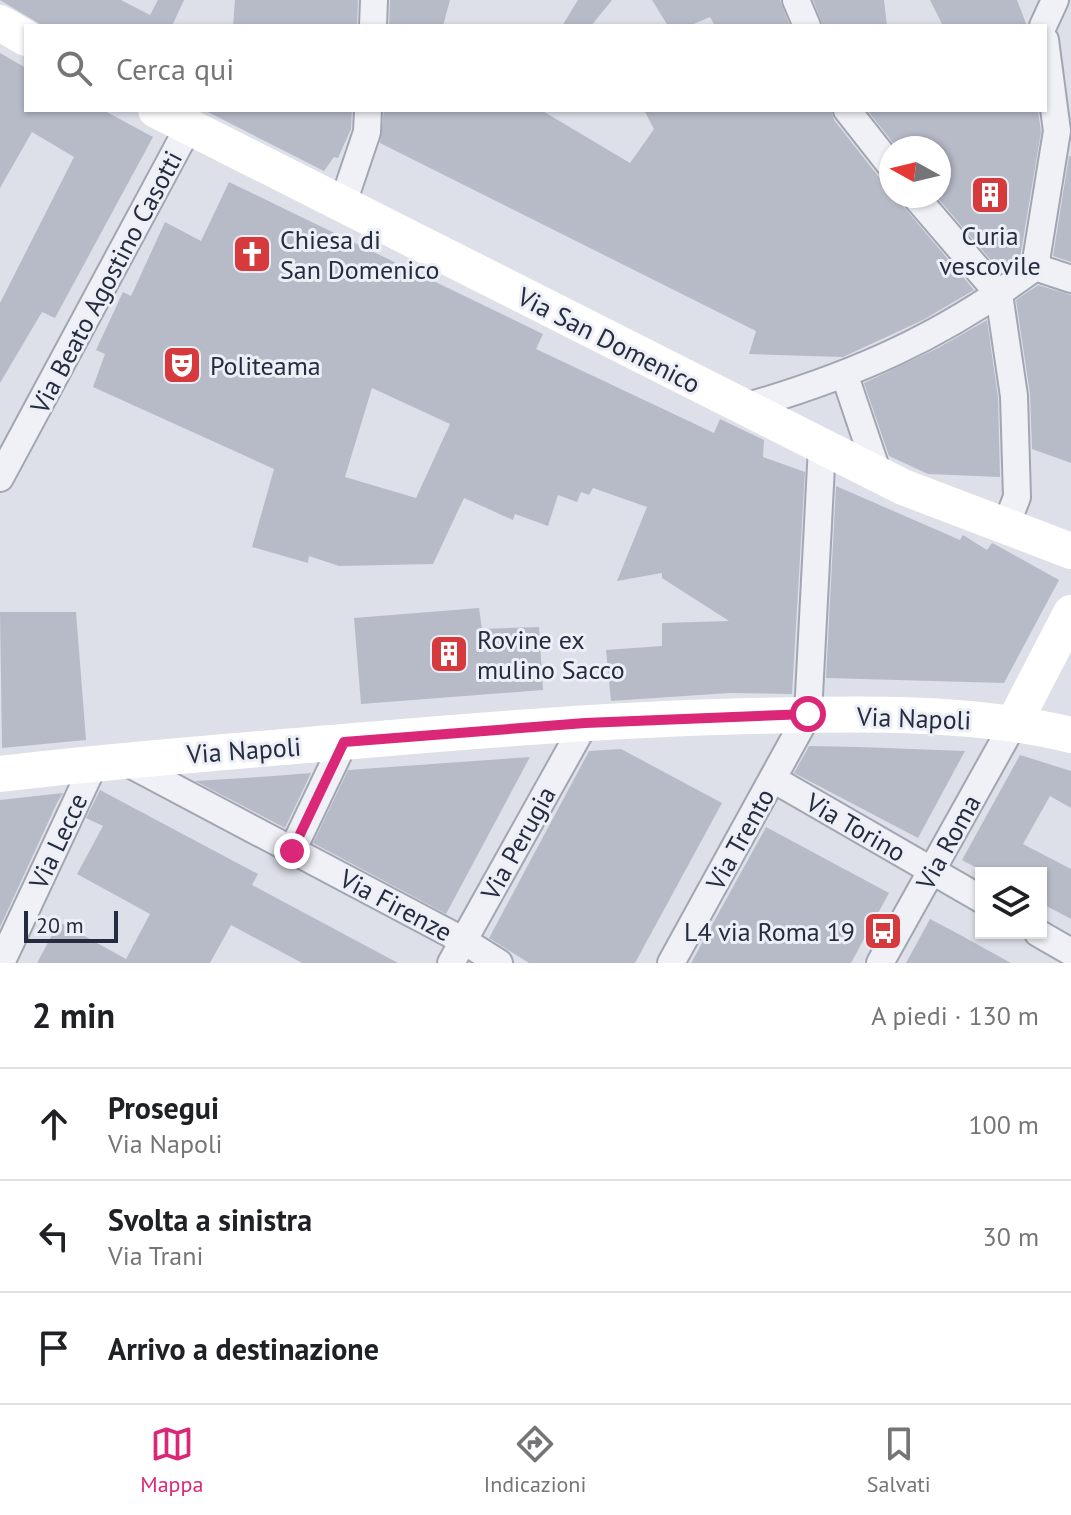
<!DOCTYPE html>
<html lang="it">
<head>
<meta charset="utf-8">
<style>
  :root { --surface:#fff; --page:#f6f6f6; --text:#202124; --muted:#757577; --line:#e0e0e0; --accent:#db2777 }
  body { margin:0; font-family:"PT Sans",sans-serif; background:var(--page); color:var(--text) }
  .controls { position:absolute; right:24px; bottom:24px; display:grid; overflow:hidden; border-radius:0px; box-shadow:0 2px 6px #0004 }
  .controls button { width:72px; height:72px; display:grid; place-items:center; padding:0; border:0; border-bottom:2px solid var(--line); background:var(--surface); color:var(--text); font:40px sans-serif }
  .compass { position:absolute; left:879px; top:136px; width:72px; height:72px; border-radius:50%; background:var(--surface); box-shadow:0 2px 6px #0004; rotate:278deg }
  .scale { position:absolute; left:24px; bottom:20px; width:94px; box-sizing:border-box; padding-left:8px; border:4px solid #262c40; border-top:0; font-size:22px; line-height:28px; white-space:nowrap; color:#262c40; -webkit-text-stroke:6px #edeff6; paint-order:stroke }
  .stop { position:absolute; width:24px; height:24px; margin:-18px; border:6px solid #db2777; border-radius:50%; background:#fff }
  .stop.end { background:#db2777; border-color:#fff; box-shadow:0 2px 8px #0008 }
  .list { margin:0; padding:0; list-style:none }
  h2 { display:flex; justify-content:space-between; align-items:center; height:104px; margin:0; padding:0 32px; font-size:34px }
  h2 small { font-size:26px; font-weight:400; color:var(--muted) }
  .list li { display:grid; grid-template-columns:52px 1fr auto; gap:24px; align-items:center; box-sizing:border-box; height:112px; padding:0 32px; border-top:2px solid var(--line) }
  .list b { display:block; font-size:30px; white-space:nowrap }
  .list p { margin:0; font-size:26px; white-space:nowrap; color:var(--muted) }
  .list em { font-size:26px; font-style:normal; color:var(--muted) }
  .icon { flex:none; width:44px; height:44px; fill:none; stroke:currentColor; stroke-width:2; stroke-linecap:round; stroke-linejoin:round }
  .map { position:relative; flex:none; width:1071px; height:963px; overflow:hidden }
  .search { position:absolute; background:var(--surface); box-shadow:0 2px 6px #0004; left:24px; right:24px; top:24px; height:88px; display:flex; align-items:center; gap:20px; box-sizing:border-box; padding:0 28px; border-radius:0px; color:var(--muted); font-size:30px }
  .sheet { height:440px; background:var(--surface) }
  nav { display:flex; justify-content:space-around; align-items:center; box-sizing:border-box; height:112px; border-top:2px solid var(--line); background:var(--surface); font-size:22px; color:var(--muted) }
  nav a { display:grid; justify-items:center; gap:4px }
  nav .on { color:var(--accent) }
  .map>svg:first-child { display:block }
  .building { fill:#b7bbc8; fill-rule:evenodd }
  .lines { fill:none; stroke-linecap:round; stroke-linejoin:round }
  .street-casing { stroke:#a2a6b2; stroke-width:30 }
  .street { stroke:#f0f1f6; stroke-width:26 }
  .secondary { stroke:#fff; stroke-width:36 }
  .route { stroke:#db2777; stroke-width:10 }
  .labels { text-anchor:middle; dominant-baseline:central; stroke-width:6; stroke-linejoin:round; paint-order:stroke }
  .poi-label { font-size:26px; fill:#262c40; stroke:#edeff6; text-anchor:start }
  .street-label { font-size:26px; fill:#262c40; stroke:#edeff6 }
</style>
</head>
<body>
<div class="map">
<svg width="1071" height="963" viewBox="0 0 1071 963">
  <rect width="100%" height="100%" fill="#dde0e8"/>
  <g class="building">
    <polygon points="0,0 121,0 150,15 158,0 184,0 172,26 43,26"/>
    <polygon points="235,0 358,0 357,26 233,26"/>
    <polygon points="390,0 450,0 443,26 389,26"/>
    <polygon points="578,0 612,0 591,26 562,26"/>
    <polygon points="652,0 780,0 790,26 715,26 710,17 689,26 668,26"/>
    <polygon points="813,0 884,0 887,26 823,26"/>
    <polygon points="930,0 1017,0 1027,26 943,26"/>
    <polygon points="0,53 26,68 26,110 103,110 153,137 55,318 42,312 0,383 0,303 74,157 32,132 0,188"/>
    <polygon points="204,110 352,110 351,129 338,158 334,157 324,171"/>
    <polygon points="384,110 541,110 630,163 654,129 644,110 831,110 834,120 878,176 891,182 891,196 899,196 903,206 974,290 923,320 843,357 749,354 756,331 380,143"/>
    <polygon points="867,110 1038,110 1041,132 1020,258 1001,272 936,196 939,196 939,148 897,148"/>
    <polygon points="1069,156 1071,156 1071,262 1053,256"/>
    <path d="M229 182 543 334 536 349 714 433 720 419 764 440 763 457 805 472 792 694 729 693 611 701 606 650 662 646V623L729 621 662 578V573L617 581 647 507 593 488 589 495 581 492 577 502 558 495 548 526 515 514 513 520 464 498 433 564 339 566 309 556 308 563 252 547 274 469 93 387 105 354 96 350 123 292 131 296 165 222 201 241ZM372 388 450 424 416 498 345 477Z"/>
    <polygon points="1038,285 1071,295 1071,463 1032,449 1030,394 1016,300"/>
    <polygon points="987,320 998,397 1000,477 928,474 889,456 864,383 938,348"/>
    <polygon points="836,486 960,540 963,535 987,550 992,543 998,546 1059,580 1004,683 826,678"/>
    <polygon points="479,608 482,629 539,627 543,690 361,704 354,618"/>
    <polygon points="0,612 76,612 86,740 2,748"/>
    <polygon points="809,746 859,747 965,751 918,838 794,773"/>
    <polygon points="621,749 722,803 635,963 529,963 489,938 589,751"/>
    <polygon points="1020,755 1071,771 1071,808 1050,796 1023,844 1071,869 1071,919 1041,903 1041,873 986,873 962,860"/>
    <polygon points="530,757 446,914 313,843 348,770"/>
    <polygon points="311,773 285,828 195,781 274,776"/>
    <polygon points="100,790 258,874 252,885 398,963 302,963 231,925 210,963 37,963 59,922 126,959 150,914 77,874 103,826 86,818"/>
    <polygon points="63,793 57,803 0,927 0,800"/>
    <polygon points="766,827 889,893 851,963 691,963"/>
    <polygon points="930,919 953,931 1011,963 906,963"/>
  </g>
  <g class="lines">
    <defs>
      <g id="street">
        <polyline points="796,0 807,26"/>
        <polyline points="373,26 374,0"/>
        <polyline points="1043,26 1055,0"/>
        <polyline points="847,110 891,166"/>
        <polyline points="915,196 999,294 1014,396 1017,497 1005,528"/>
        <polyline points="343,203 367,132 368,110"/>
        <polyline points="1035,267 1071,279"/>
        <polyline points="845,376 878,474"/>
        <path d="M741 408C853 376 942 337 1035 267L1057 131 1045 40"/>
        <polyline points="0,478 188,128"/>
        <polyline points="122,760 464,941 499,963"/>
        <polyline points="773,779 981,899"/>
        <polyline points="292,851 344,742"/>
        <polyline points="1038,933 1071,952"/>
        <polyline points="1,963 95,762"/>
        <polyline points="451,963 585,723"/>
        <polyline points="671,963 808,714 822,447"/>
        <polyline points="880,963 1015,721"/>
      </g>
    </defs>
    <use href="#street" class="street-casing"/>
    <use href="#street" class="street"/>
    <g class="secondary">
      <polyline points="0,23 26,38"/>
      <polyline points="156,110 903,487 1071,551"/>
      <polyline points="1015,721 1071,613"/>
      <path d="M0 774C114 760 228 752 343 742 467 731 591 721 716 717 830 714 961 708 1071 735"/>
    </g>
  </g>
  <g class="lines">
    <polyline class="route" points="292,851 344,742 585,723 808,714"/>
  </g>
  <defs>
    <symbol id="building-square" viewBox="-11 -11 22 22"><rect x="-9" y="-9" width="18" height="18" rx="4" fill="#d63a3c" stroke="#edeff6"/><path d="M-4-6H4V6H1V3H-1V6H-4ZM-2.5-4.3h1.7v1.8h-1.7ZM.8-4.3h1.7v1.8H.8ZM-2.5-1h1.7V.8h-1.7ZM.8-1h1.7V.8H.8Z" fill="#fff"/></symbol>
    <symbol id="church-square" viewBox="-11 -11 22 22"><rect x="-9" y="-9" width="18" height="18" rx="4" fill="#d63a3c" stroke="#edeff6"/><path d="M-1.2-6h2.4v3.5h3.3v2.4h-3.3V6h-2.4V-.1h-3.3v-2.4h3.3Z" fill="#fff"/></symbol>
    <symbol id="theatre-square" viewBox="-11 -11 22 22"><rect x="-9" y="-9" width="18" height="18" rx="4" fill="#d63a3c" stroke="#edeff6"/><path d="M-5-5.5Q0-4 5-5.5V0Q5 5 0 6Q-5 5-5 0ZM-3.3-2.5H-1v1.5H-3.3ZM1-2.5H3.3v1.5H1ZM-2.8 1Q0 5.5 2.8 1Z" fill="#fff"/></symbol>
    <symbol id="bus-square" viewBox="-11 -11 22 22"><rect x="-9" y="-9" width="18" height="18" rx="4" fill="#d63a3c" stroke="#edeff6"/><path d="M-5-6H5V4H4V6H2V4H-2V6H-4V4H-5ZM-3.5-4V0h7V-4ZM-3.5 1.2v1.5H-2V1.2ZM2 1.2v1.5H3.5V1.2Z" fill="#fff"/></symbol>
  </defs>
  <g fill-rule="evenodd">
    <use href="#building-square" x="968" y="173" width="44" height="44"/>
    <use href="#church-square" x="230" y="232" width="44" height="44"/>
    <use href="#theatre-square" x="160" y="343" width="44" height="44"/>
    <use href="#building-square" x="427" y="632" width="44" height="44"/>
    <use href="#bus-square" x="861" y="909" width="44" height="44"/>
  </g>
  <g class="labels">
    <g class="poi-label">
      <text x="990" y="235" text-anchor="middle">Curia<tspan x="990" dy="30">vescovile</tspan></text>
      <text x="280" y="239">Chiesa di<tspan x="280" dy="30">San Domenico</tspan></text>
      <text x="210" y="365">Politeama</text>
      <text x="477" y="639">Rovine ex<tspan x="477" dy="30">mulino Sacco</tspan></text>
      <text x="855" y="931" text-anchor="end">L4 via Roma 19</text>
    </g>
    <g class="street-label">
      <text transform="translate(106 282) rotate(-62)">Via Beato Agostino Casotti</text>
      <text transform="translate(609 340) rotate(27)">Via San Domenico</text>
      <text transform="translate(914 718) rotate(2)">Via Napoli</text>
      <text transform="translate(244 750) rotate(-4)">Via Napoli</text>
      <text transform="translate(856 827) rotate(30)">Via Torino</text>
      <text transform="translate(740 839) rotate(-61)">Via Trento</text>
      <text transform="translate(58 841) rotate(-65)">Via Lecce</text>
      <text transform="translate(948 842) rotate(-61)">Via Roma</text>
      <text transform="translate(518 843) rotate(-61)">Via Perugia</text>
      <text transform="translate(396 905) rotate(28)">Via Firenze</text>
    </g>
  </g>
</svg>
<div class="controls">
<button><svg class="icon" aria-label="layers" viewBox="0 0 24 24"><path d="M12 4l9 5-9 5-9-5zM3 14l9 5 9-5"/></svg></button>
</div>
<svg class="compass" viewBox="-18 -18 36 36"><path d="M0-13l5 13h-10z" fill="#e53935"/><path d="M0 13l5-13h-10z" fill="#757577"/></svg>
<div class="scale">20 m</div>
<div class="stop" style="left:808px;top:714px"></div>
<div class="stop end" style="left:292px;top:851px"></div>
<div class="search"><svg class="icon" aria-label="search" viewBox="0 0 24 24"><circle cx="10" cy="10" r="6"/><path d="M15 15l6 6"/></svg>Cerca qui</div>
</div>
<section class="sheet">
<h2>2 min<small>A piedi · 130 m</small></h2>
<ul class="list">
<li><svg class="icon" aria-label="ahead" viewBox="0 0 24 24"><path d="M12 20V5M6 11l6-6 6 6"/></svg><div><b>Prosegui</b><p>Via Napoli</p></div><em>100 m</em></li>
<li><svg class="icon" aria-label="left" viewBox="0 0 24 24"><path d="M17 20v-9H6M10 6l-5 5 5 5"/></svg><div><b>Svolta a sinistra</b><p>Via Trani</p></div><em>30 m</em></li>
<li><svg class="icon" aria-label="arrive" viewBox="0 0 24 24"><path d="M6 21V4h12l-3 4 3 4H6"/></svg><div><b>Arrivo a destinazione</b></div></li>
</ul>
</section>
<nav>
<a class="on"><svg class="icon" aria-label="map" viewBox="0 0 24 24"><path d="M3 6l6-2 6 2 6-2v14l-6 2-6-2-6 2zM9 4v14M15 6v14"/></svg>Mappa</a>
<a><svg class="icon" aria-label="directions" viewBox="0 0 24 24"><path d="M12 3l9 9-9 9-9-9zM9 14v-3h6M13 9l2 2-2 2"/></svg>Indicazioni</a>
<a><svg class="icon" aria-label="saved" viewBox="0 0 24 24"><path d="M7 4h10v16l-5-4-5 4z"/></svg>Salvati</a>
</nav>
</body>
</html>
